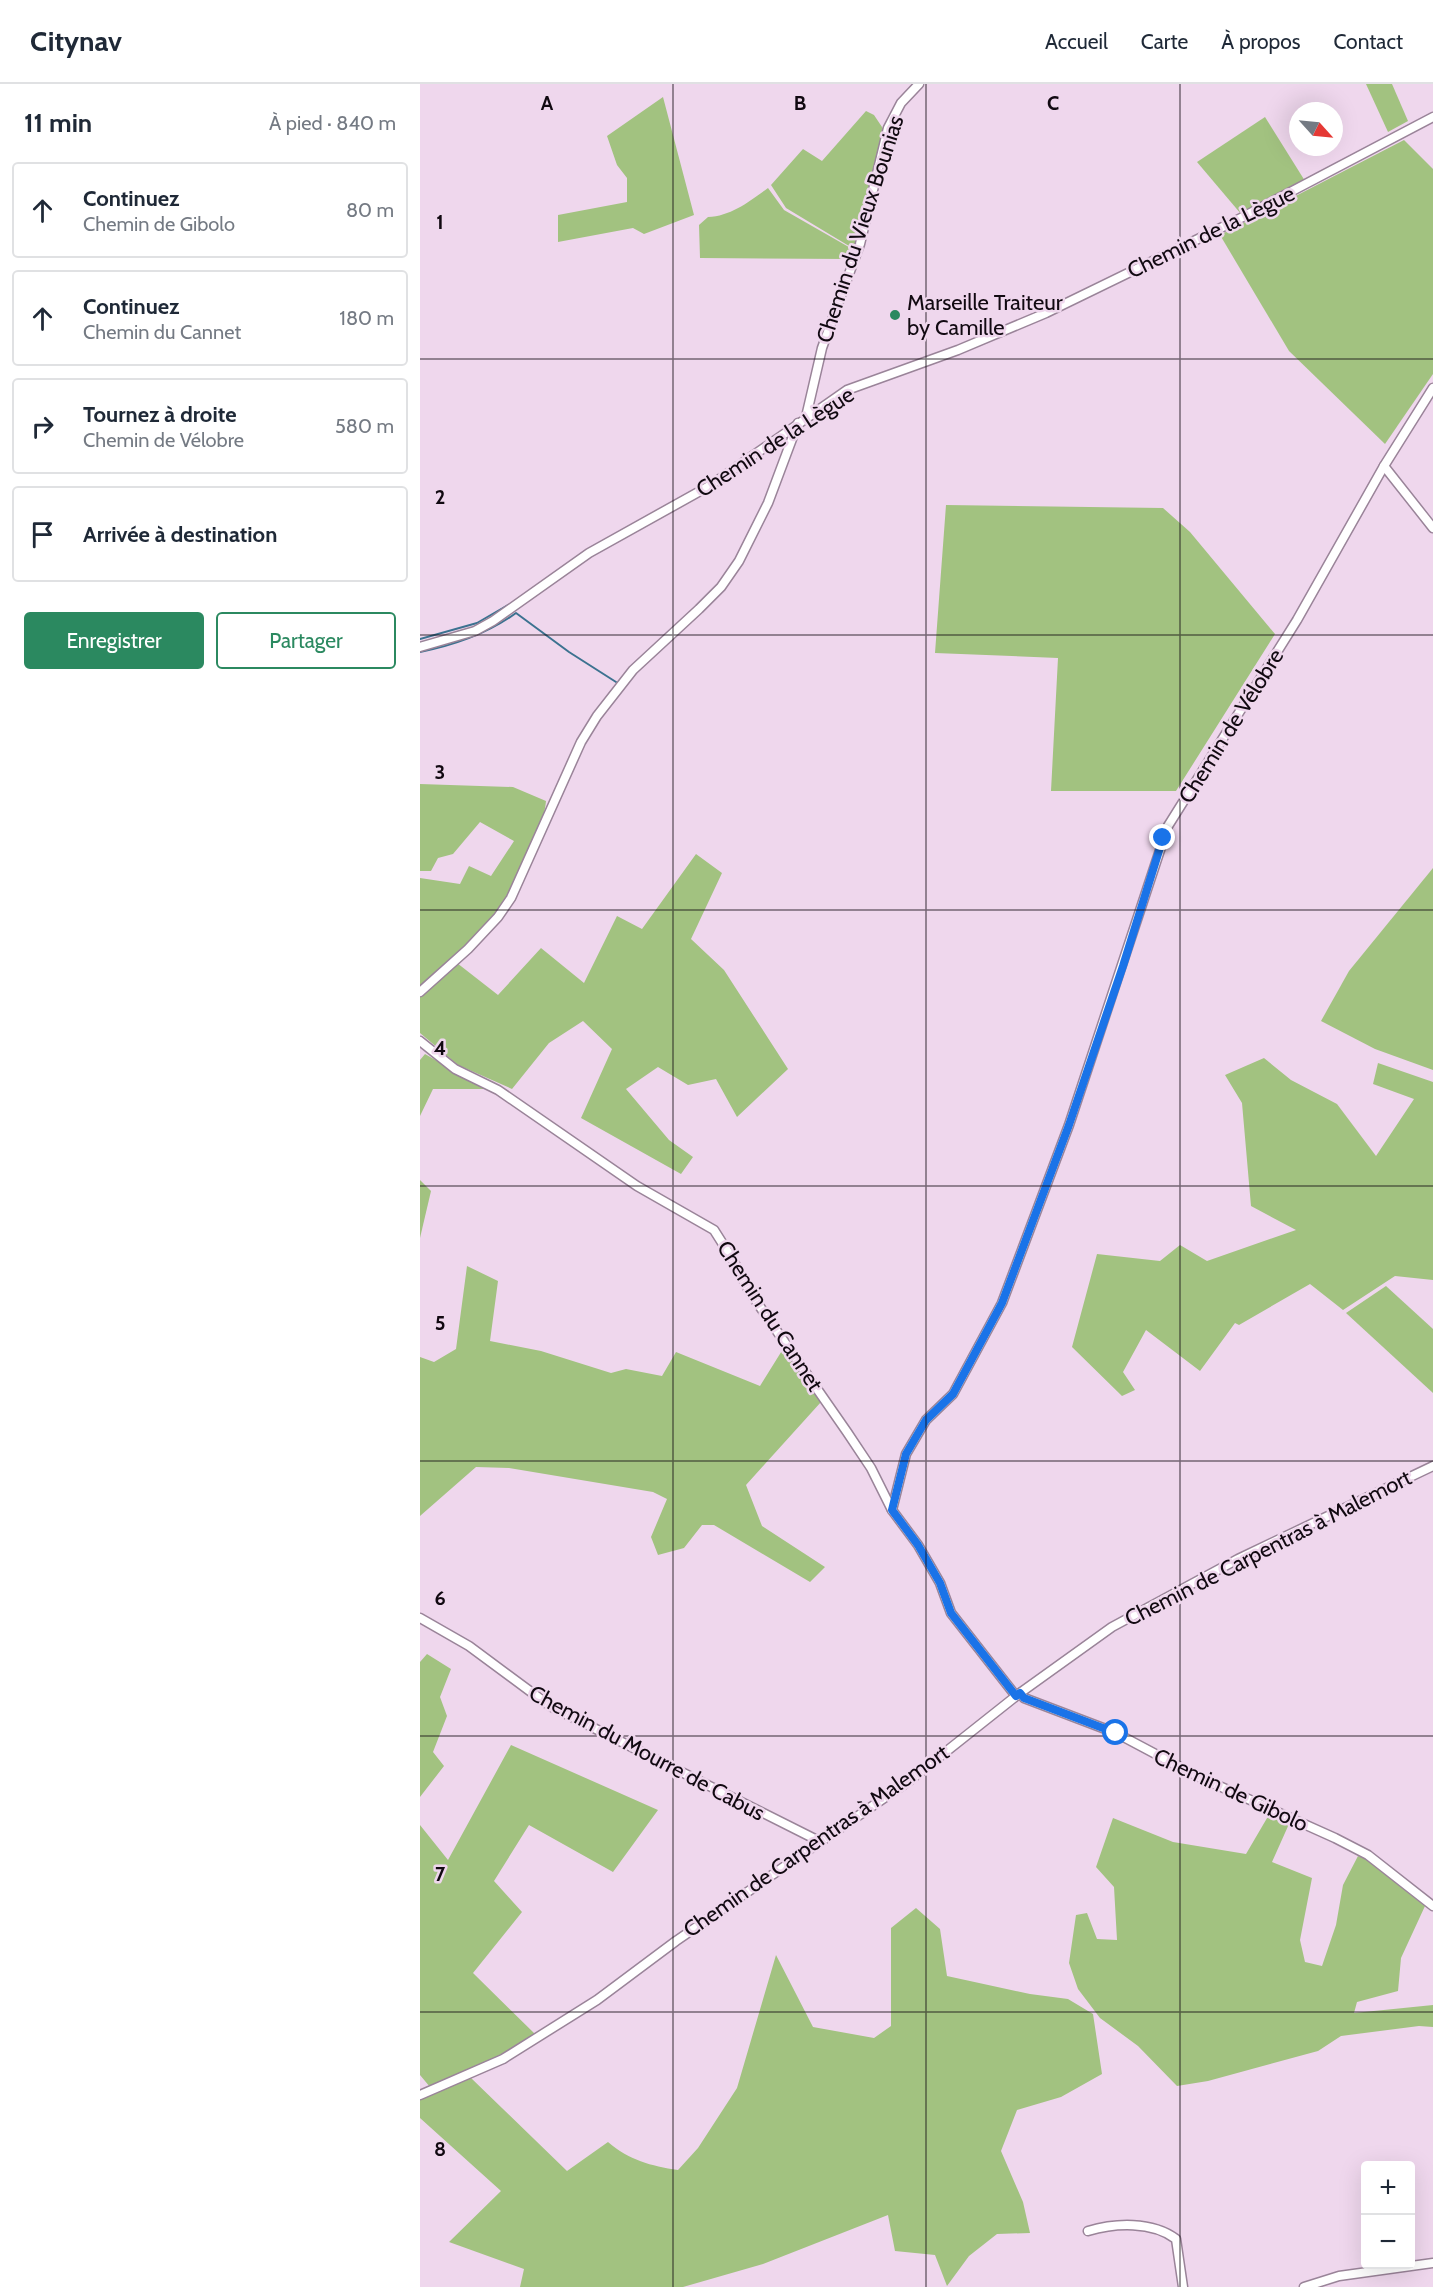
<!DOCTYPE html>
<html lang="fr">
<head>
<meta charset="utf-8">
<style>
  :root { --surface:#fff; --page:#f6f6f7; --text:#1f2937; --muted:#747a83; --line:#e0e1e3; --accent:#2b8960 }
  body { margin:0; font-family:Cabin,sans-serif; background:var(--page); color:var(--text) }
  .controls { position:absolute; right:18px; bottom:18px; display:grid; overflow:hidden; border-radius:6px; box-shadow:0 6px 24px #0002 }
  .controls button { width:54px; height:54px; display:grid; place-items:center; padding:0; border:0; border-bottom:2px solid var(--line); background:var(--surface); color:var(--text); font:30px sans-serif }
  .compass { position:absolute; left:869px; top:18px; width:54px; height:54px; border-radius:50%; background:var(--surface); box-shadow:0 6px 24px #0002; rotate:117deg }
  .stop { position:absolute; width:18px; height:18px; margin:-14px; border:4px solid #1a73e8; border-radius:50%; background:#fff }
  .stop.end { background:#1a73e8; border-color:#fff; box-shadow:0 2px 6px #0008 }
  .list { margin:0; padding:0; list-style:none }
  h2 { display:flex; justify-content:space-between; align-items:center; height:78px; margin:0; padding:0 24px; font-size:26px }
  h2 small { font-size:20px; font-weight:400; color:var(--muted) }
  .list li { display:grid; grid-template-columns:39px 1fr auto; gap:18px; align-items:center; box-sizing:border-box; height:96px; margin:0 12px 12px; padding:0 12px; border:2px solid var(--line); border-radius:6px }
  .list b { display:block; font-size:22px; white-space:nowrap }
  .list p { margin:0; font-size:20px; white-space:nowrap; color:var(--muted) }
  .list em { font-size:20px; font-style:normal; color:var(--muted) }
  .actions { display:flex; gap:12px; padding:18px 24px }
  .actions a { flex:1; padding:14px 0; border:2px solid var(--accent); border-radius:6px; text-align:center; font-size:21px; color:var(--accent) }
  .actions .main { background:var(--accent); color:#fff }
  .icon { flex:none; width:33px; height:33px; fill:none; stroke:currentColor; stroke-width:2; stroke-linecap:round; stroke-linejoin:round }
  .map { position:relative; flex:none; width:1013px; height:2203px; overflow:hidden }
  header { display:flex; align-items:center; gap:36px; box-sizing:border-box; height:84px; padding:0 30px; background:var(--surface); border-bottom:2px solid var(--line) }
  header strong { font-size:28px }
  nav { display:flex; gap:33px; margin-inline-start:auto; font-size:21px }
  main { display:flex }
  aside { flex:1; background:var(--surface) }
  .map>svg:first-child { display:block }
  .green { fill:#a2c280 }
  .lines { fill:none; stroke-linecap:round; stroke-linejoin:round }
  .stream { stroke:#3c7290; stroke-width:2 }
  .minor-casing { stroke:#9a8499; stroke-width:11 }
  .minor { stroke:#fff; stroke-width:8 }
  .route { stroke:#1a73e8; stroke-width:8 }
  .grid { fill:none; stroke:#110911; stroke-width:1.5; stroke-opacity:0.55 }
  .poi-dot { fill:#2b8960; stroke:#efd7ed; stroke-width:2 }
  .labels { text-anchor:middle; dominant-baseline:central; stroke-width:5; stroke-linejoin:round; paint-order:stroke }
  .street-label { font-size:22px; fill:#110911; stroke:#efd7ed }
  .poi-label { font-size:22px; fill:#110911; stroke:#efd7ed; text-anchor:start }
  .grid-label { font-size:20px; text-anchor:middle; font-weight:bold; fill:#110911; stroke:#efd7ed; stroke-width:5; stroke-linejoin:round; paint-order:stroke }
</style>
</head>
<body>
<header>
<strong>Citynav</strong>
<nav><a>Accueil</a><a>Carte</a><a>À propos</a><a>Contact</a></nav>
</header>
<main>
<aside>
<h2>11 min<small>À pied · 840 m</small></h2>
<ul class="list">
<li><svg class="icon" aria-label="ahead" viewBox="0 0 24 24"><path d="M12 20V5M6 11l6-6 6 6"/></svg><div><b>Continuez</b><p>Chemin de Gibolo</p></div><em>80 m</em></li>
<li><svg class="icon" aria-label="ahead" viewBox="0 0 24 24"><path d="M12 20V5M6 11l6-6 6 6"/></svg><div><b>Continuez</b><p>Chemin du Cannet</p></div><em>180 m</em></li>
<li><svg class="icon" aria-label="right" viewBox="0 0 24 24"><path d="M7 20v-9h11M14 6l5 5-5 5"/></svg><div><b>Tournez à droite</b><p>Chemin de Vélobre</p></div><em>580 m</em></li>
<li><svg class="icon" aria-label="arrive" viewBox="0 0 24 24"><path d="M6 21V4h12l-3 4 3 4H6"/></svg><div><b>Arrivée à destination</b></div></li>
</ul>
<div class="actions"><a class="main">Enregistrer</a><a>Partager</a></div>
</aside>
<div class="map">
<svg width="1013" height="2203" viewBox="0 0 1013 2203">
  <rect width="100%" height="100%" fill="#efd7ed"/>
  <g class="green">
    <polygon points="946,0 972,0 988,37 968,48"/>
    <polygon points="243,13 274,131 224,150 213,144 138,158 138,131 207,118 207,94 197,81 187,52"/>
    <polygon points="446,27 454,31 464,46 434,165 366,124 351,101 383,65 402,77"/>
    <polygon points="845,33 885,97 821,130 777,78"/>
    <polygon points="984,56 1013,85 1013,290 965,360 869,267 800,151"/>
    <path d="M348 104 364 126 434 166 429 175 280 174 279 141 288 133C311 132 330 117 348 104Z"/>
    <polygon points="526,421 743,424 770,448 855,550 756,707 631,707 638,574 515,569"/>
    <path d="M0 700 93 703 126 717C122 758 84 824 55 854 38 871 17 885 0 902V794L40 800 49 782 71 792 94 757 60 738 33 770 18 774 11 787H0Z"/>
    <polygon points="276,770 302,789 271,855 304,886 368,985 317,1033 296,995 268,1001 238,983 206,1005 249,1056 273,1073 261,1090 161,1034 192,965 163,937 129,959 92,1005 38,981 0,949 0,912 20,891 37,879 78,911 121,864 164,899 197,832 222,845"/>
    <polygon points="1013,784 1013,986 955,965 901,937 929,887"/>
    <polygon points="5,970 66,1005 13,1005 0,1032 0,976"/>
    <polygon points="844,974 871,996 917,1020 956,1072 994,1015 953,1000 958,979 1013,998 1013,1196 975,1192 923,1226 890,1200 819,1241 815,1239 780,1287 726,1246 703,1288 715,1306 702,1312 652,1263 677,1170 740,1177 760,1161 787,1177 876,1146 831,1122 822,1019 805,991"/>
    <polygon points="0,1096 11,1107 0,1154"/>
    <polygon points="47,1182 78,1197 70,1257 121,1267 191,1289 206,1285 242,1292 256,1268 340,1302 363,1265 401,1318 326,1401 342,1442 405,1483 390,1498 294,1441 282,1441 264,1464 238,1471 231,1453 247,1415 233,1408 89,1384 56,1383 0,1432 0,1273 14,1278 36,1265"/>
    <polygon points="966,1202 1013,1245 1013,1309 926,1229"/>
    <polygon points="7,1570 31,1585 20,1613 27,1632 13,1668 24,1682 0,1713 0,1578"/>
    <polygon points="91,1661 238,1726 193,1788 109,1741 74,1797 102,1828 53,1889 115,1950 70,1977 10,2003 0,1991 0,1741 28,1776"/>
    <polygon points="850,1729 869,1740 852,1778 892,1794 880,1856 885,1878 902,1882 916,1841 923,1801 938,1772 946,1775 1005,1822 981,1874 978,1907 937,1918 934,1929 1013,1921 1013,1943 999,1942 921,1952 898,1967 788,1997 757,2002 718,1962 680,1934 658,1905 649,1879 656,1831 667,1829 677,1855 697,1856 694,1803 676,1783 693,1734 753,1758 826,1770"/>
    <path d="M496 1824 520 1845 527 1892 610 1910 648 1915 673 1930 682 1990 641 2013 597 2026 581 2067 603 2118 610 2149 577 2150 549 2172 527 2202 515 2171 475 2167 468 2131 343 2180 263 2203H100L104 2185 29 2158 81 2107 0 2034V2014L51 1994 147 2087 188 2058C209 2076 231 2082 258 2086L278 2064 317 2004 356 1871 393 1943 454 1954 471 1942V1844Z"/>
  </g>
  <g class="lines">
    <g class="stream">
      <polyline points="0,555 57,539 88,521"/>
      <path d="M0 568C35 561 67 550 96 529L149 568 196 598"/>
    </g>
    <defs>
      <g id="minor">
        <polyline points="386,333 402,264 440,160 468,44 481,19 499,0"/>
        <polyline points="964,382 1013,444"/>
        <polyline points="0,563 55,547 73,537 169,469 291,401 427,306 538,266 626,229 817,136 1013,33"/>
        <polyline points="0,908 48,865 78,833 91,814 161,658 177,632 213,586 279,525 301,503 319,477 348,419 378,339"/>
        <polyline points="0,957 35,985 78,1006 217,1102 294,1146 313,1176 329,1207 427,1348 451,1384 472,1426 498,1461 520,1499 531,1529 596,1612"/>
        <polyline points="472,1426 486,1370 506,1336 533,1310 582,1219 649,1041 748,742 877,536 964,382 1013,304"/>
        <polyline points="0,1534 49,1562 130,1622 399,1757"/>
        <polyline points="600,1609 604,1614 696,1649 777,1692 915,1754 948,1771 1013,1822"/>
        <polyline points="0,2011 83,1975 177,1916 256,1857 489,1697 600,1609 692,1543 818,1475 1013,1382"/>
        <path d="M668 2147C695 2139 732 2137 756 2155L763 2203"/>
        <polyline points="884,2203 919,2192 1013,2179"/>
      </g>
    </defs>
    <use href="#minor" class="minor-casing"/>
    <use href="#minor" class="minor"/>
  </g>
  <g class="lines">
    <polyline class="route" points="696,1649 604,1614 600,1609 596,1612 531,1529 520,1499 498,1461 472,1426 486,1370 506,1336 533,1310 582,1219 649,1041 703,882 743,754"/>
  </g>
  <path class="grid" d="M253 0V2203M506 0V2203M760 0V2203M0 275H1013M0 551H1013M0 826H1013M0 1102H1013M0 1377H1013M0 1652H1013M0 1928H1013"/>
  <circle class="poi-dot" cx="475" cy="231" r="6"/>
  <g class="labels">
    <g class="street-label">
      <text transform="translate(440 145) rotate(-72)">Chemin du Vieux Bounias</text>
      <text transform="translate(791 148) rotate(-26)">Chemin de la Lègue</text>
      <text transform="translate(355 358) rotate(-33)">Chemin de la Lègue</text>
      <text transform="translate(811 642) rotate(-58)">Chemin de Vélobre</text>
      <text transform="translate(350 1232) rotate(57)">Chemin du Cannet</text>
      <text transform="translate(848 1464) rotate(-27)">Chemin de Carpentras à Malemort</text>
      <text transform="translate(227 1669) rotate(28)">Chemin du Mourre de Cabus</text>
      <text transform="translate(811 1706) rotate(25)">Chemin de Gibolo</text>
      <text transform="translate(396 1757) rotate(-35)">Chemin de Carpentras à Malemort</text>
    </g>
    <g class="poi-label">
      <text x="487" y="218">Marseille Traiteur<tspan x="487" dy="25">by Camille</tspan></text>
    </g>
  </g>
  <g class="grid-label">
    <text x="127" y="26">A</text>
    <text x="380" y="26">B</text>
    <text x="633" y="26">C</text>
    <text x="20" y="145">1</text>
    <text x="20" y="420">2</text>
    <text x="20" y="695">3</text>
    <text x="20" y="971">4</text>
    <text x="20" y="1246">5</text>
    <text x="20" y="1521">6</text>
    <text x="20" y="1797">7</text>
    <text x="20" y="2072">8</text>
  </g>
</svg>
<div class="controls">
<button>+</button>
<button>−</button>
</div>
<svg class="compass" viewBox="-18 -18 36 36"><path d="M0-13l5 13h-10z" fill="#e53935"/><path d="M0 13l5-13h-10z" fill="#747a83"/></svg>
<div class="stop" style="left:696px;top:1649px"></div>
<div class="stop end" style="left:743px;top:754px"></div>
</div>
</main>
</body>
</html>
